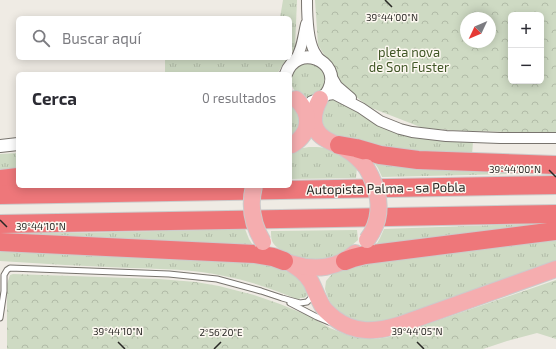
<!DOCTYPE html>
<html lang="es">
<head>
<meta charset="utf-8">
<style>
  :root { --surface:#fff; --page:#f7f7f7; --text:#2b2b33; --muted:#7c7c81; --line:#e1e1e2 }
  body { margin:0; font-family:"Exo 2",sans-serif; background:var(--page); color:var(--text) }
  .controls { position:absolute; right:12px; top:12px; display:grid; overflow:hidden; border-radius:6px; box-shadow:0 2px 10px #0003 }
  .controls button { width:36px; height:36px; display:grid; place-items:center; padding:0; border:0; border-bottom:1px solid var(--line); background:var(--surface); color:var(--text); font:20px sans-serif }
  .compass { position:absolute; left:460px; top:12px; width:36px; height:36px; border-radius:50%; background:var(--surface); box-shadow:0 2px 10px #0003; rotate:226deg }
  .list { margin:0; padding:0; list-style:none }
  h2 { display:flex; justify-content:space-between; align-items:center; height:52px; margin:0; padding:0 16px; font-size:17px }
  h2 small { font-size:13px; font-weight:400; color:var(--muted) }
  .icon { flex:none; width:22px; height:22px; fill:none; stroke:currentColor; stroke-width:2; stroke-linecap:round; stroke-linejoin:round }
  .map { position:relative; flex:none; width:556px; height:349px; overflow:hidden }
  .search { position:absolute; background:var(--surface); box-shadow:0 2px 10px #0003; left:16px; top:16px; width:276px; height:44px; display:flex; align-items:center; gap:10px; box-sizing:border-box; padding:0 14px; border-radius:6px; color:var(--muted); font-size:15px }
  .panel { position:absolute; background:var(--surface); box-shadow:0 2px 10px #0003; left:16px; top:72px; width:276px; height:116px; border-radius:6px }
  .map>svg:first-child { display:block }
  .grass { fill:url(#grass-tufts) }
  .forest { fill:url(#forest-crowns); fill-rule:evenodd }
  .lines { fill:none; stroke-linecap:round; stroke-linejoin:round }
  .service-casing { stroke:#78746e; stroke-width:7 }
  .minor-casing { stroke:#78746e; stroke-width:12 }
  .tertiary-casing { stroke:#78746e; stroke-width:14 }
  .primary-casing { stroke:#cccbcb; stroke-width:18 }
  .motorway-casing { stroke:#cccbcb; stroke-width:20 }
  .service { stroke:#fff; stroke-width:5 }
  .minor { stroke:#fff; stroke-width:10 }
  .tertiary { stroke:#fff; stroke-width:12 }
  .primary { stroke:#f5adaf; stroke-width:16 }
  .motorway { stroke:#ee777a; stroke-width:18 }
  .primary-bridge-casing { stroke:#cccbcb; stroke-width:18; stroke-linecap:butt }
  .primary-bridge { stroke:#f5adaf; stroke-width:16 }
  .ticks { fill:none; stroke:#292825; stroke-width:1.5 }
  .labels { text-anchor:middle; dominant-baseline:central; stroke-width:3; stroke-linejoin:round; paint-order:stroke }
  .park-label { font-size:13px; fill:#3f5525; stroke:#fdf8f1 }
  .street-label { font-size:13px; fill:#292825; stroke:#fdf8f1 }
  .ticks-label { font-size:10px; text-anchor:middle; fill:#292825; stroke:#fdf8f1; stroke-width:3; stroke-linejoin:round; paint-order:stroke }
</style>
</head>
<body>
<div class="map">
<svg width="556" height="349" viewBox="0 0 556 349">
  <defs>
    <pattern id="grass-tufts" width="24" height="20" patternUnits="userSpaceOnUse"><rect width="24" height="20" fill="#cedac3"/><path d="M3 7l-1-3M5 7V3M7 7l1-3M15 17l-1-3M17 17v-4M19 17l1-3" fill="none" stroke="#b1bba7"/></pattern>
    <pattern id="forest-crowns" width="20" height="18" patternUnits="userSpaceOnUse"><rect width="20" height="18" fill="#cedac3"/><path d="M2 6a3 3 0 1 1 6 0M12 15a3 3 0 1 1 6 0" fill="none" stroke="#b1bba7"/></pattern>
  </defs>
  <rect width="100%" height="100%" fill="#efebe4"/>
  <g class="grass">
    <polygon points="283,0 297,0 295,48 290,54 290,18 280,18"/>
    <polygon points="165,58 239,59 242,58 287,58 277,74 165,74"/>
    <circle cx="308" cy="80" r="17"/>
    <path d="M332 99C348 102 364 118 380 126 384 128 389 129 394 131 420 140 446 141 473 142L472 155 402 152 328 134 319 122 327 100Z"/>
    <polygon points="290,102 292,102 301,121 294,134 290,136"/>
    <path d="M309 147C332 146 340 153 357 167L356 178 290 179V152L297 149Z"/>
    <polygon points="18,153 18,171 0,173 0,154"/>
    <polygon points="373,161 556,173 382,177 378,168"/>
    <polygon points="556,223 376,245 380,238 384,229"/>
    <polygon points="245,229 249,239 254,247 0,239 0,233 74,233"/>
    <path d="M357 230 358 240C347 250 335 258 319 260 307 262 277 253 272 241 271 238 271 234 271 231Z"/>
    <polygon points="556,240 556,264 398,320 363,324 342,315 335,309 330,302 327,295 325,289 326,281 332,274 366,262 442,254"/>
    <path d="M0 250 267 262 281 269 300 277 309 294 304 298H300L299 300C275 290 250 281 224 276 194 269 162 269 130 268 87 266 43 264 0 261Z"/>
  </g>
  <g class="forest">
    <path d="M315 0H556V133L464 131 423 128 369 107 345 88 318 45ZM511 15H541V81H511ZM466 18H490V42H466Z"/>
    <polygon points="13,274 159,279 196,282 219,286 254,295 280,304 307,315 330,328 347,335 362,338 375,339 389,337 556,280 556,339 537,333 507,341 483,349 7,349 7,284 10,275"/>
  </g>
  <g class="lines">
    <defs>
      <g id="service">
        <polyline points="290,303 317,317 329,322"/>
        <polyline points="0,318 4,291 4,275 7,270 10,268 169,274 217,279 261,291 282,298 300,303 307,302 311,298 314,293"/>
      </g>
      <g id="minor">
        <path d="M307 0C307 14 308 39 314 51 316 55 319 59 322 62"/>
        <path d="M294 62C302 51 303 37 306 24"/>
        <polyline points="330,74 337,86 351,98"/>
        <polyline points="323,97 327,95 334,94 361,108 380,121 400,129 412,132 446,136 500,138 556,138"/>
      </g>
      <g id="tertiary">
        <path d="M286 74C297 42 342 61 329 89 326 97 319 100 312 102"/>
        <polyline points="0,146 18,144"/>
      </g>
      <g id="primary">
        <path d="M320 99C313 112 309 128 324 138 331 143 340 145 347 150 354 154 360 160 366 167"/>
        <path d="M292 145C311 133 312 114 296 99"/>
        <path d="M290 263C298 268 306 273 311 282 315 290 318 299 323 307 326 312 330 314 334 318 355 334 376 332 399 325L556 269"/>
        <path d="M294 264C315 271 338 268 355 253"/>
      </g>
      <g id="motorway">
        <polyline points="339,145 356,148 380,155 418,160 556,165"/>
        <polyline points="0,179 18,177"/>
        <polyline points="0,195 556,185"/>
        <polyline points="0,224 556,214"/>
        <polyline points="0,242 255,254 273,257 284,261"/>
        <polyline points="345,261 353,258 365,255 556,231"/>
      </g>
    </defs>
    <use href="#service" class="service-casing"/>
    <use href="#minor" class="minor-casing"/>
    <use href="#tertiary" class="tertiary-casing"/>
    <use href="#primary" class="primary-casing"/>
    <use href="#motorway" class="motorway-casing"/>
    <use href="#service" class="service"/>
    <use href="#minor" class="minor"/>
    <use href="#tertiary" class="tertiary"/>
    <use href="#primary" class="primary"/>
    <use href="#motorway" class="motorway"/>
    <defs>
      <g id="primary-bridge">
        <path d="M366 167C376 184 383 206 375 226 373 231 370 236 367 240"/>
        <path d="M254 186C249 206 252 224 263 242"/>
      </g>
    </defs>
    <use href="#primary-bridge" class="primary-bridge-casing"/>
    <use href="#primary-bridge" class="primary-bridge"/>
  </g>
  <path class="ticks" d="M385 0 392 7M549 170 556 177M0 220 7 227M118 342 125 349M417 342 424 349M214 349 221 342"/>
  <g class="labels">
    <g class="park-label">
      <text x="409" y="52">pleta nova<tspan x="409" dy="15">de Son Fuster</tspan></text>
    </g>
    <g class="street-label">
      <text transform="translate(386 188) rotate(-1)">Autopista Palma - sa Pobla</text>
    </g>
  </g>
  <g class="ticks-label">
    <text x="392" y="21">39°44'00"N</text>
    <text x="515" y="173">39°44'00"N</text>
    <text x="41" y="230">39°44'10"N</text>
    <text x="118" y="335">39°44'10"N</text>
    <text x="417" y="335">39°44'05"N</text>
    <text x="221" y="336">2°56'20"E</text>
  </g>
</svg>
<div class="controls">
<button>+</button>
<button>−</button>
</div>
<svg class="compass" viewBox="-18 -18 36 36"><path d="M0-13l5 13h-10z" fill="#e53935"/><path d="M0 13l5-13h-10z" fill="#7c7c81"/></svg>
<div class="search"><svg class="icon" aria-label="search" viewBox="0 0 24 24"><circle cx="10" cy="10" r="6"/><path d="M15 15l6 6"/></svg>Buscar aquí</div>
<section class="panel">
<h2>Cerca<small>0 resultados</small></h2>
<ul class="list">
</ul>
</section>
</div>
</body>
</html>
